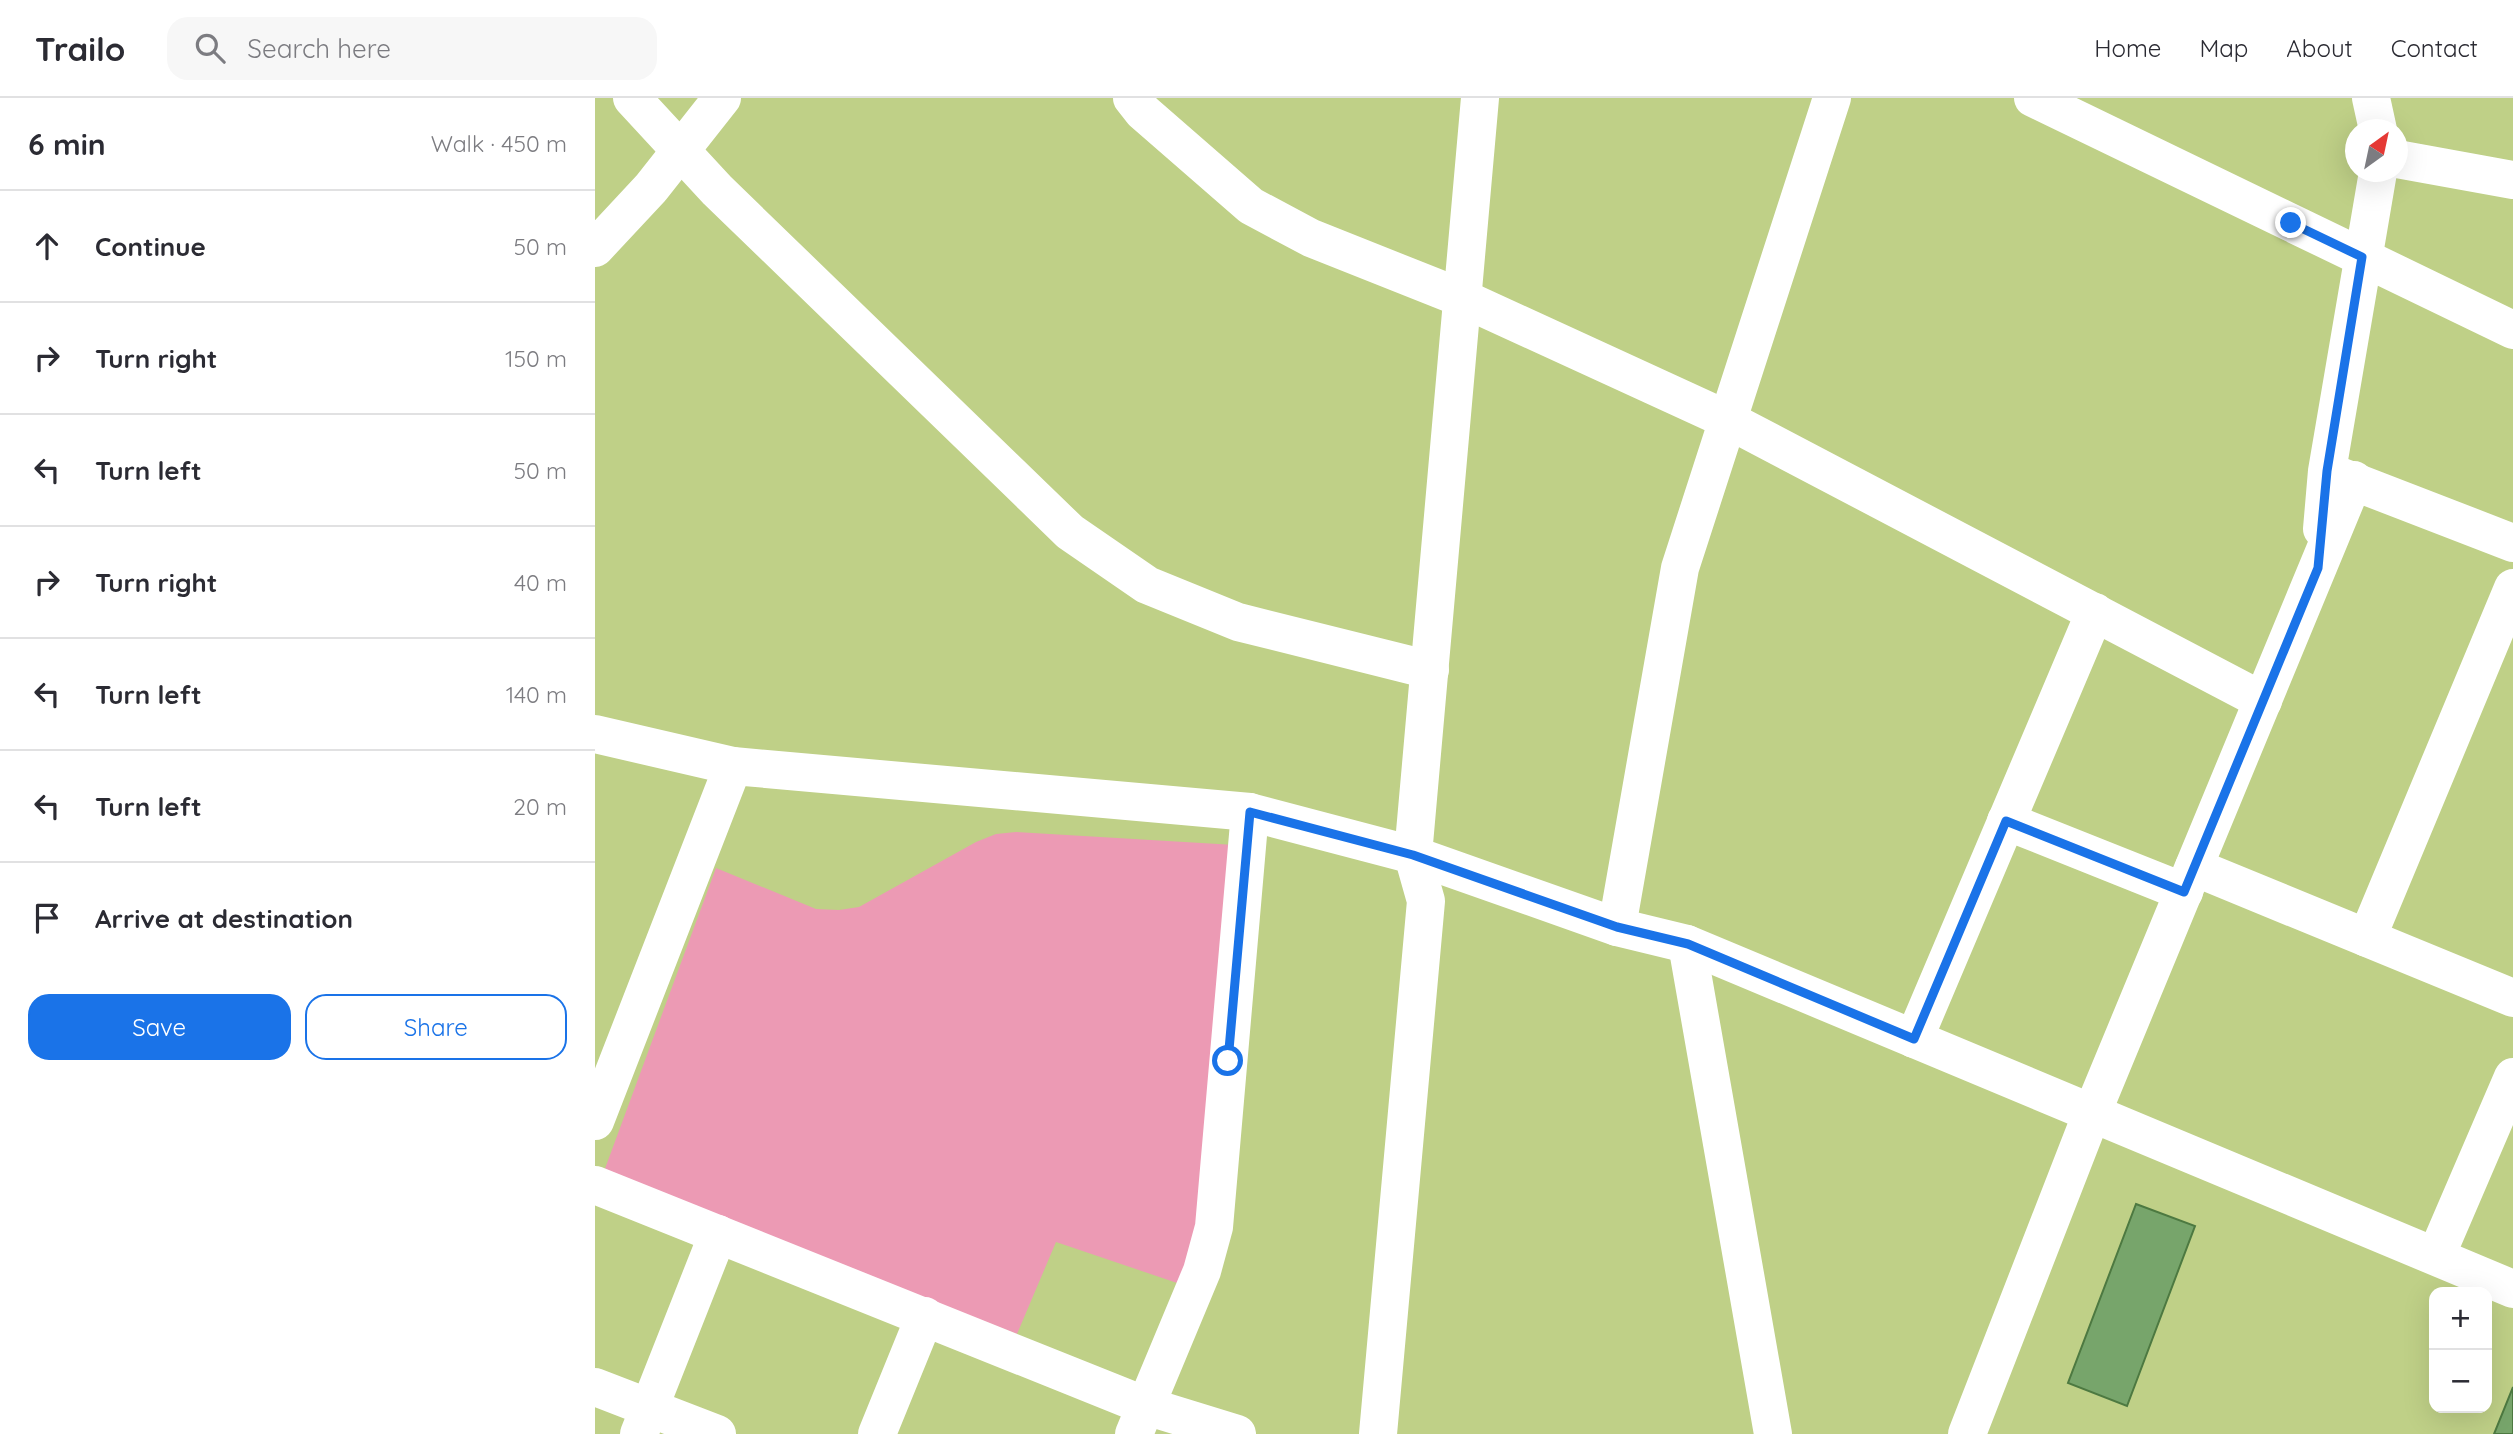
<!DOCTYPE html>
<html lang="en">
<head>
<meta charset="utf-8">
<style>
  :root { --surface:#fff; --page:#f7f7f7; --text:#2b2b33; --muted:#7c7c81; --line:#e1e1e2; --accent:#1a73e8 }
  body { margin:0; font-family:Quicksand,sans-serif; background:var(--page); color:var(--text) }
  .controls { position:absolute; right:21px; bottom:21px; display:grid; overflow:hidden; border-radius:14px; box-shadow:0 7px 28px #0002 }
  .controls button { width:63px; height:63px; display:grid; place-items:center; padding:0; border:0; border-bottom:2px solid var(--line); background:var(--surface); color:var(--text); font:35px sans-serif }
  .compass { position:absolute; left:1750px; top:21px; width:63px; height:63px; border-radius:50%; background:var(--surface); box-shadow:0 7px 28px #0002; rotate:33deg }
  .stop { position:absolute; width:21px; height:21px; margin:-16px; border:5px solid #1a73e8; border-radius:50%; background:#fff }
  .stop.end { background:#1a73e8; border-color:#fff; box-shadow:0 2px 7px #0008 }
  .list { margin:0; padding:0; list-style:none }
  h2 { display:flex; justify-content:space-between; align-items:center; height:91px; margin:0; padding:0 28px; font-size:30px }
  h2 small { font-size:23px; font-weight:400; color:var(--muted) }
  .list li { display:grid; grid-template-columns:46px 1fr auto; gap:21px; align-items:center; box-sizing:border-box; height:112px; padding:0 28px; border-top:2px solid var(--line) }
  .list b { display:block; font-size:26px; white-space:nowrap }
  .list em { font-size:23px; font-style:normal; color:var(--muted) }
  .actions { display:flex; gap:14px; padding:21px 28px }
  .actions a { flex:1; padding:16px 0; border:2px solid var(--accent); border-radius:21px; text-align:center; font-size:24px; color:var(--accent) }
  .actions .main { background:var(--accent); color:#fff }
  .icon { flex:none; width:38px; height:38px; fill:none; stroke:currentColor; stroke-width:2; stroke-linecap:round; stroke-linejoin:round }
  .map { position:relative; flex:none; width:1918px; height:1336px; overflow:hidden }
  header { display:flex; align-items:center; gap:42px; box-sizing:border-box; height:98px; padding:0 35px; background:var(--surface); border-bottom:2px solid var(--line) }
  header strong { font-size:33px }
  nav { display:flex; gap:38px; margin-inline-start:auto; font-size:24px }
  .search { width:490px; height:63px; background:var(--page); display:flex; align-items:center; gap:18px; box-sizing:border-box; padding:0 24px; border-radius:21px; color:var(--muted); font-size:26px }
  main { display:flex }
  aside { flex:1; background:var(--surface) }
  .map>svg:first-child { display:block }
  .green { fill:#ec9ab4 }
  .building { fill:#77a56b; stroke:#4d7941; stroke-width:2 }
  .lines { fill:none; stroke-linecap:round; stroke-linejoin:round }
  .minor { stroke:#fff; stroke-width:38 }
  .route { stroke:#1a73e8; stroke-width:9 }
</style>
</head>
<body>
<header>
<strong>Trailo</strong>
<div class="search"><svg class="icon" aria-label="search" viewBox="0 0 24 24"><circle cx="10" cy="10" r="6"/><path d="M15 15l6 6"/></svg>Search here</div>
<nav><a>Home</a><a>Map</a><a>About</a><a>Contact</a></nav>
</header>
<main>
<aside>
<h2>6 min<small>Walk · 450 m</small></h2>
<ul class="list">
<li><svg class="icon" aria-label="ahead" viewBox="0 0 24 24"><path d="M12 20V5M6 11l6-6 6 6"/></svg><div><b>Continue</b></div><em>50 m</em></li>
<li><svg class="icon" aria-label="right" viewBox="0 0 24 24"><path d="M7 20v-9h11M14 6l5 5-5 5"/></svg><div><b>Turn right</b></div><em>150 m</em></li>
<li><svg class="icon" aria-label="left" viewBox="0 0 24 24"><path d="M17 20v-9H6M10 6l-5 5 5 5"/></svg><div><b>Turn left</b></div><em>50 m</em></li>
<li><svg class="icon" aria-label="right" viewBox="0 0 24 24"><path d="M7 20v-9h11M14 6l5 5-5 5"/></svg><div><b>Turn right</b></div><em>40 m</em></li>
<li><svg class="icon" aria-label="left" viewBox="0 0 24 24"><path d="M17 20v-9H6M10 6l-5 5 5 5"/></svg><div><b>Turn left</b></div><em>140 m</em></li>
<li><svg class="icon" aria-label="left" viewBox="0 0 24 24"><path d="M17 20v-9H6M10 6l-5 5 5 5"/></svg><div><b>Turn left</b></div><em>20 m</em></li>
<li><svg class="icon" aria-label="arrive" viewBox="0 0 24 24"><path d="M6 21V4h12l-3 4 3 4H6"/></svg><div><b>Arrive at destination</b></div></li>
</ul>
<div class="actions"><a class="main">Save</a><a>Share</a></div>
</aside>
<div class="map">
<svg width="1918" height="1336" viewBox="0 0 1918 1336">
  <rect width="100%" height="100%" fill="#bfd087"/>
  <polygon class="green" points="421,734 640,747 601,1155 591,1188 461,1144 422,1236 8,1076 121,770 221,811 244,812 264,809 381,744 401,736"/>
  <g class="building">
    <polygon points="1541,1106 1600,1128 1532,1308 1473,1285"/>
    <polygon points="1918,1289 1918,1336 1899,1336"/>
  </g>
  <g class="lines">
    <g class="minor">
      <polyline points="37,0 122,92 475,434 552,487 643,524 835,572"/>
      <polyline points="537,0 548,14 656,108 716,140 867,200 1133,322 1668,603"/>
      <polyline points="885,0 818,757 1022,829 1092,846 1918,1191"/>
      <polyline points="1438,0 1918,232"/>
      <polyline points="1776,0 1783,32"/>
      <polyline points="1802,61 1918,82"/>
      <polyline points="0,150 56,90 127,0"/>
      <polyline points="1734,374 1918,445"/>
      <polyline points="1727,431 1732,373 1783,74"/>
      <polyline points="0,636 138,668 655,714 818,757 831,803 783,1336"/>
      <polyline points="1411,723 1589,794"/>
      <polyline points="1599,769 1918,900"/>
      <polyline points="1022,829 1085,470 1237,0"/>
      <polyline points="1772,840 1918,490"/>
      <polyline points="1092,846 1178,1336"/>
      <polyline points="1319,941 1500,514"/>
      <polyline points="0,1023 138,668"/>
      <polyline points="0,1087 551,1308 642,1336"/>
      <polyline points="1841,1158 1918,979"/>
      <polyline points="0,1289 122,1336"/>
      <polyline points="44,1336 123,1136"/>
      <polyline points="282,1336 330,1218"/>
      <polyline points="539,1336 607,1173 619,1129 655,714"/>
      <polyline points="1372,1336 1497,1015 1759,382"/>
    </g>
  </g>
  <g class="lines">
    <polyline class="route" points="633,963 655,714 818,757 1022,829 1093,846 1319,941 1411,723 1589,794 1723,470 1732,373 1767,159 1696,125"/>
  </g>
</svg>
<div class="controls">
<button>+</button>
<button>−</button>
</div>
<svg class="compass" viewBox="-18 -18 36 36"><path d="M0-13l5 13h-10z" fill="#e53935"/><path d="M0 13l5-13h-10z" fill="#7c7c81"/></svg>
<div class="stop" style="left:633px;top:963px"></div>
<div class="stop end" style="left:1696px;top:125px"></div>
</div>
</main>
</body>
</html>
